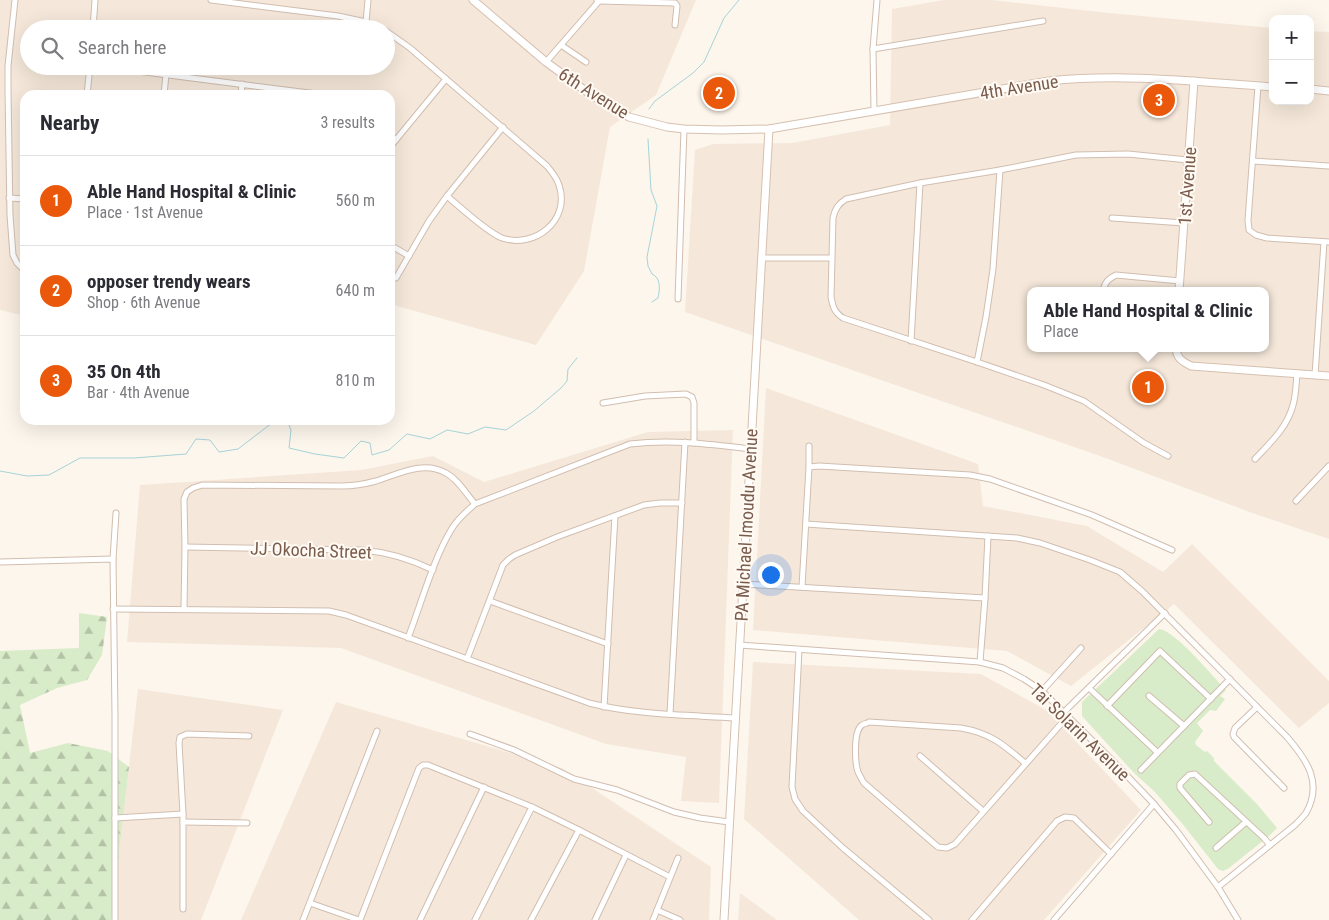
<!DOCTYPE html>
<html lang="en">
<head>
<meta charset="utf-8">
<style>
  :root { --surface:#fff; --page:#f2f2f3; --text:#2b2b33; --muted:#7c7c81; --line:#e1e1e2; --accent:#ea580c }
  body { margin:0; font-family:"Roboto Condensed",sans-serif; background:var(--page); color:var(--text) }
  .controls { position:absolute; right:15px; top:15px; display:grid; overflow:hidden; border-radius:10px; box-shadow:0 5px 20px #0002 }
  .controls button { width:45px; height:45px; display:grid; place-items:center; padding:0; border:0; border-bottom:1px solid var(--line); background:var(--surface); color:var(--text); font:25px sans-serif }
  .you { position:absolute; left:770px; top:574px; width:18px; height:18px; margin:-12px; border:4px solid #fff; border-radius:50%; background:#1a73e8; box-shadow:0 0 0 8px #1a73e833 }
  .badge { display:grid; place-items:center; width:32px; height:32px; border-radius:50%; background:var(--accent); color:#fff; font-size:16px; font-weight:700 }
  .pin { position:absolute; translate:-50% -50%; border:2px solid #fff; box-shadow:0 1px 5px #0006 }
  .popup { position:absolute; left:1027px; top:287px; width:242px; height:65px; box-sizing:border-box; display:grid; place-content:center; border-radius:10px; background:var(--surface); filter:drop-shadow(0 1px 4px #0005); font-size:16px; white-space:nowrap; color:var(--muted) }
  .popup b { font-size:19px; color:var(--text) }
  .popup::after { content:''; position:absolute; left:50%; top:100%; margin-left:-10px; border:10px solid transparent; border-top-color:var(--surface) }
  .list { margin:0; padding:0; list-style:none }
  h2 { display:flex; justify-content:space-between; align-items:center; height:65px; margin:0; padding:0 20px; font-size:21px }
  h2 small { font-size:16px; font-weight:400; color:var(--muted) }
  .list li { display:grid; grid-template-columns:32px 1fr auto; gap:15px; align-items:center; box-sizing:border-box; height:90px; padding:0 20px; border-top:1px solid var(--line) }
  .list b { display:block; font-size:19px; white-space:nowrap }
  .list p { margin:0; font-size:16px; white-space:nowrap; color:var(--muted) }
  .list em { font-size:16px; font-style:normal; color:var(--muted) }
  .icon { flex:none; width:28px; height:28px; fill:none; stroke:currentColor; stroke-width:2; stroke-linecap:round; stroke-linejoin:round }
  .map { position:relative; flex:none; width:1329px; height:920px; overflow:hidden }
  .search { position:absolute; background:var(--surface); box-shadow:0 5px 20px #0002; left:20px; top:20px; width:375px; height:55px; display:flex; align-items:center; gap:12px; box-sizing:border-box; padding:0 18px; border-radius:28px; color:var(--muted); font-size:19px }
  .panel { position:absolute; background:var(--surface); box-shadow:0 5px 20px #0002; left:20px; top:90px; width:375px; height:335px; border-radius:15px }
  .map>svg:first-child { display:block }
  .residential { fill:#f5e8da; fill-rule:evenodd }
  .commercial { fill:#fde8e0 }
  .green { fill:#d8ecc9 }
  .forest { fill:url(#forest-firs) }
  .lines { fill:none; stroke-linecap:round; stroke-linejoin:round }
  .stream { stroke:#a5d3da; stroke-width:1 }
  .street-casing { stroke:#d1beb0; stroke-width:7 }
  .secondary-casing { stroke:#d6c0b0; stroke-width:9 }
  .street { stroke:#fff; stroke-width:5 }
  .secondary { stroke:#fff; stroke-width:7 }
  .labels { text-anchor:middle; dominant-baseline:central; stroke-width:4; stroke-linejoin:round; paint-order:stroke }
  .street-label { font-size:18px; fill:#7a5c4d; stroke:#fffaf3 }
</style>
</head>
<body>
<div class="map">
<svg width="1329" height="920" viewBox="0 0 1329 920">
  <defs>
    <pattern id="forest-firs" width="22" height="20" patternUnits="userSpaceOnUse" patternTransform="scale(1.25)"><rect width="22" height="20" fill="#d8ecc9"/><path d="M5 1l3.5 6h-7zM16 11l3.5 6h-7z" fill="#b4c2a5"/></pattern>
  </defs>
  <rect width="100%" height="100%" fill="#fdf6ec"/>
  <g class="residential">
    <path d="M0 0H696L656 95 610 127 584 271 536 345 390 304V95H25V316L0 310ZM29 29H386V66H29Z"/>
    <path d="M944 0H992L1109 13 1273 28V101H1310V31L1329 32V539L1255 514 1100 456 685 312 695 150 713 144 792 143 890 125 892 9ZM1030 291H1266V348H1030Z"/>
    <polygon points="766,388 978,464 983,506 1087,526 1163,572 1192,544 1329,681 1329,703 1299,728 1174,604 1071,686 1007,651 753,630"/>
    <polygon points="733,430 719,803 681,801 686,757 606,744 341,648 127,642 140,485 361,470 433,456 484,482 648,432"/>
    <polygon points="753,662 981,674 1046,710 1141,810 1044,920 859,920 744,819"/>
    <polygon points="138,689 283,710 201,920 111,920"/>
    <polygon points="336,702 562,768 711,867 709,920 241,920"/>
    <polygon points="740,893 777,920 738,920"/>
  </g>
  <polygon class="commercial" points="1153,94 1178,95 1178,119 1153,116"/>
  <path class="green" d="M1159 629C1176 631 1212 676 1226 690L1220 696 1225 699 1216 711 1210 710 1197 723 1203 731 1195 742 1196 745 1205 752 1207 751 1214 758V761L1257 804 1277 828 1269 836 1229 868 1223 871 1218 869 1181 822 1154 791 1135 774 1101 737 1082 716V702Z"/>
  <polygon class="forest" points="79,613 107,617 102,655 87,680 57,688 20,705 30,753 68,743 108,751 129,767 111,920 0,920 0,651 79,648"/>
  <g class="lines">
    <g class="stream">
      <polyline points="649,109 655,101 693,73 704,62 724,18 739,0"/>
      <path d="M648 139 651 190 657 206 647 257 648 266 652 274C661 278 660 289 658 298L652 302"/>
      <polyline points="287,420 291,430 289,448 315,454 344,458 361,441 370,443 372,455 389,450 407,434 430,439 447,430 468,434 485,427 506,430 534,411 561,388 567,381 568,369 577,358"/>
      <polyline points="0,471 27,476 49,475 80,458 134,458 186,454 196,439 210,440 219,452 238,449 276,420"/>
    </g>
    <defs>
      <g id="street">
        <polyline points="15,0 8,66 8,90 10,215 13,255 17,263 25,271"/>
        <polyline points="211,0 338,16 366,22 382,29"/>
        <polyline points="597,0 599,1 675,3 677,6 675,25"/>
        <polyline points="366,22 368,0"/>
        <polyline points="93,29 95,0"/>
        <path d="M386 31 410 48 547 166C552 172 557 178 559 185 571 220 535 249 502 238 487 232 461 208 447 196"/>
        <polyline points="561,45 586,62"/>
        <polyline points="873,49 1043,21"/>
        <polyline points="546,62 599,1"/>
        <polyline points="98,66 325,95"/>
        <polyline points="1258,86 1248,220 1249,230 1256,235 1267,238 1329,242"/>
        <polyline points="87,95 90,66"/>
        <polyline points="164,95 166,74"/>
        <polyline points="241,95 242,84"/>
        <polyline points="874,111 873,49 877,0"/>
        <polyline points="390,135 396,140"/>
        <polyline points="390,147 446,79"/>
        <polyline points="1253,161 1329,166"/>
        <polyline points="9,198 25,199"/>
        <polyline points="1112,218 1184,223"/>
        <polyline points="390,245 409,256"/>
        <polyline points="762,258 831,258"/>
        <polyline points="396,278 429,221 447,196 503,127"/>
        <path d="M1103 291C1105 282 1108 279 1116 275L1180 281"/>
        <polyline points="678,299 684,129"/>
        <polyline points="911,341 920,183"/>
        <polyline points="977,362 986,317 993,269 1000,170"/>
        <polyline points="1315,375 1324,242"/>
        <polyline points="603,403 645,396 686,394 692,397 694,403 694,443"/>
        <polyline points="809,446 809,467"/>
        <path d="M1168 456 1144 443 1084 401 1044 385 977 362 843 318C834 312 833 307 831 297L833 218C835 209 838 204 846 199L920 183 1000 170 1076 155 1128 154 1188 160"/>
        <path d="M1255 459C1270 443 1287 428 1293 405 1296 395 1296 384 1297 374"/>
        <polyline points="1296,501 1329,466"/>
        <path d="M806 524 1017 538 1040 543 1090 560 1120 572 1143 592 1287 737C1307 760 1323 783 1306 813 1303 817 1299 821 1295 825L1218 887"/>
        <path d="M185 547 362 550C387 552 410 559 433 570"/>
        <polyline points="113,559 116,513"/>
        <polyline points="0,562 113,559 115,716 115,920"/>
        <polyline points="743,584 985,598"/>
        <polyline points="802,587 809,467 819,466 970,475 990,479 1092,515 1172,550"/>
        <polyline points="490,601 608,644"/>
        <path d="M113 609 329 611 346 615 589 703C636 715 686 715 735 718"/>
        <path d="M184 609 185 547 184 499 187 492 193 488 202 485 342 486C354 486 365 484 376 481 399 474 423 460 446 473 459 480 466 494 475 504"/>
        <path d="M408 638C421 604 433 560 451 530 457 519 466 512 475 504L630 444C671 439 710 444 751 449"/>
        <polyline points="739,645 980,662 1003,668 1024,679 1042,691 1112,760 1154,804 1176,830 1218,887 1238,920"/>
        <polyline points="799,650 792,787 795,799 803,811 843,848 929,920"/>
        <polyline points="467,659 503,565 509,559 515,555 557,537 644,505 660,503 682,503"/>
        <polyline points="980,662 985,598 988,536"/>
        <polyline points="1089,688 1157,752"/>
        <polyline points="1042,691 1081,648"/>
        <polyline points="1149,696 1184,726"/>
        <polyline points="1107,706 1160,651 1211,699"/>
        <polyline points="604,707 615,516"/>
        <polyline points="1257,707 1235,728 1233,734 1234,737 1284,788"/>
        <polyline points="1064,712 1165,613"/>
        <polyline points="670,714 685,442"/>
        <polyline points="470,734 514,750 574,779 617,790 674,812 700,818 729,822"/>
        <polyline points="920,756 983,811"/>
        <path d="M1025 763C1003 744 990 733 961 728L869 722C869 723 862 724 862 725 853 731 855 763 858 772 860 776 862 780 864 783L938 847 947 848 955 844 1068 716"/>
        <polyline points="1141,770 1230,679"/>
        <polyline points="115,818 183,814"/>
        <polyline points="183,822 247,823"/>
        <polyline points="1209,822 1180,788 1180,784 1189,775 1195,774 1264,838 1270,845"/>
        <polyline points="1216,848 1246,822"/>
        <polyline points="310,903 359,920"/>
        <polyline points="183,909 183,814 179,743 180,737 187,734 249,736"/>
        <polyline points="657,910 680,920"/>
        <polyline points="303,920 377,731"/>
        <polyline points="360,920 419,768 423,765 428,765 532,807 579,830 670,877"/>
        <polyline points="420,920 484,787"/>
        <polyline points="475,920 532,807"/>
        <polyline points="531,920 579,830"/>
        <polyline points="595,920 626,855"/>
        <polyline points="653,920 678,858"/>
        <polyline points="972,920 1057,821 1065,817 1074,818 1111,854"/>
        <polyline points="1054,920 1154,804"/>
      </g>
      <g id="secondary">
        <path d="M473 0 546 62 590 94 629 117 667 127 684 129 722 130 769 129 1049 81C1124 73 1198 82 1273 87"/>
        <polyline points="1310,89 1329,91"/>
        <polyline points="1179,291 1194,81"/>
        <path d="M1176 348C1177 359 1182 361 1191 366L1329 376"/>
        <polyline points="724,920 769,129"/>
      </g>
    </defs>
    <use href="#street" class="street-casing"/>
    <use href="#secondary" class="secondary-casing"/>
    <use href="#street" class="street"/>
    <use href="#secondary" class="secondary"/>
  </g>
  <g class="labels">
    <g class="street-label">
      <text transform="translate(1019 87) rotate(-9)">4th Avenue</text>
      <text transform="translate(594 93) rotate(32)">6th Avenue</text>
      <text transform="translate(1187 186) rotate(-86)">1st Avenue</text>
      <text transform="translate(746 525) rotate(-87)">PA Michael Imoudu Avenue</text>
      <text transform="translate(311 550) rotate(2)">JJ Okocha Street</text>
      <text transform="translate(1080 732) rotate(44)">Tai Solarin Avenue</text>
    </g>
  </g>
</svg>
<div class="controls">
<button>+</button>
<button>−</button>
</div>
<div class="you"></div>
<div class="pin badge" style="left:1148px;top:387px">1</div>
<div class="popup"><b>Able Hand Hospital &amp; Clinic</b>Place</div>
<div class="pin badge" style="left:719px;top:93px">2</div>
<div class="pin badge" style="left:1159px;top:100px">3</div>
<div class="search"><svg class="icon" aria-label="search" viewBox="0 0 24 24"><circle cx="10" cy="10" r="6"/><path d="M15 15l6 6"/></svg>Search here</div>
<section class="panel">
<h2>Nearby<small>3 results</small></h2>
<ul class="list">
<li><span class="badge">1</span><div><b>Able Hand Hospital &amp; Clinic</b><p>Place · 1st Avenue</p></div><em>560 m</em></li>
<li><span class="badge">2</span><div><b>opposer trendy wears</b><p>Shop · 6th Avenue</p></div><em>640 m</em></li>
<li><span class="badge">3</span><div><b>35 On 4th</b><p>Bar · 4th Avenue</p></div><em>810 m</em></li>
</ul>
</section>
</div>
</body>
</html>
